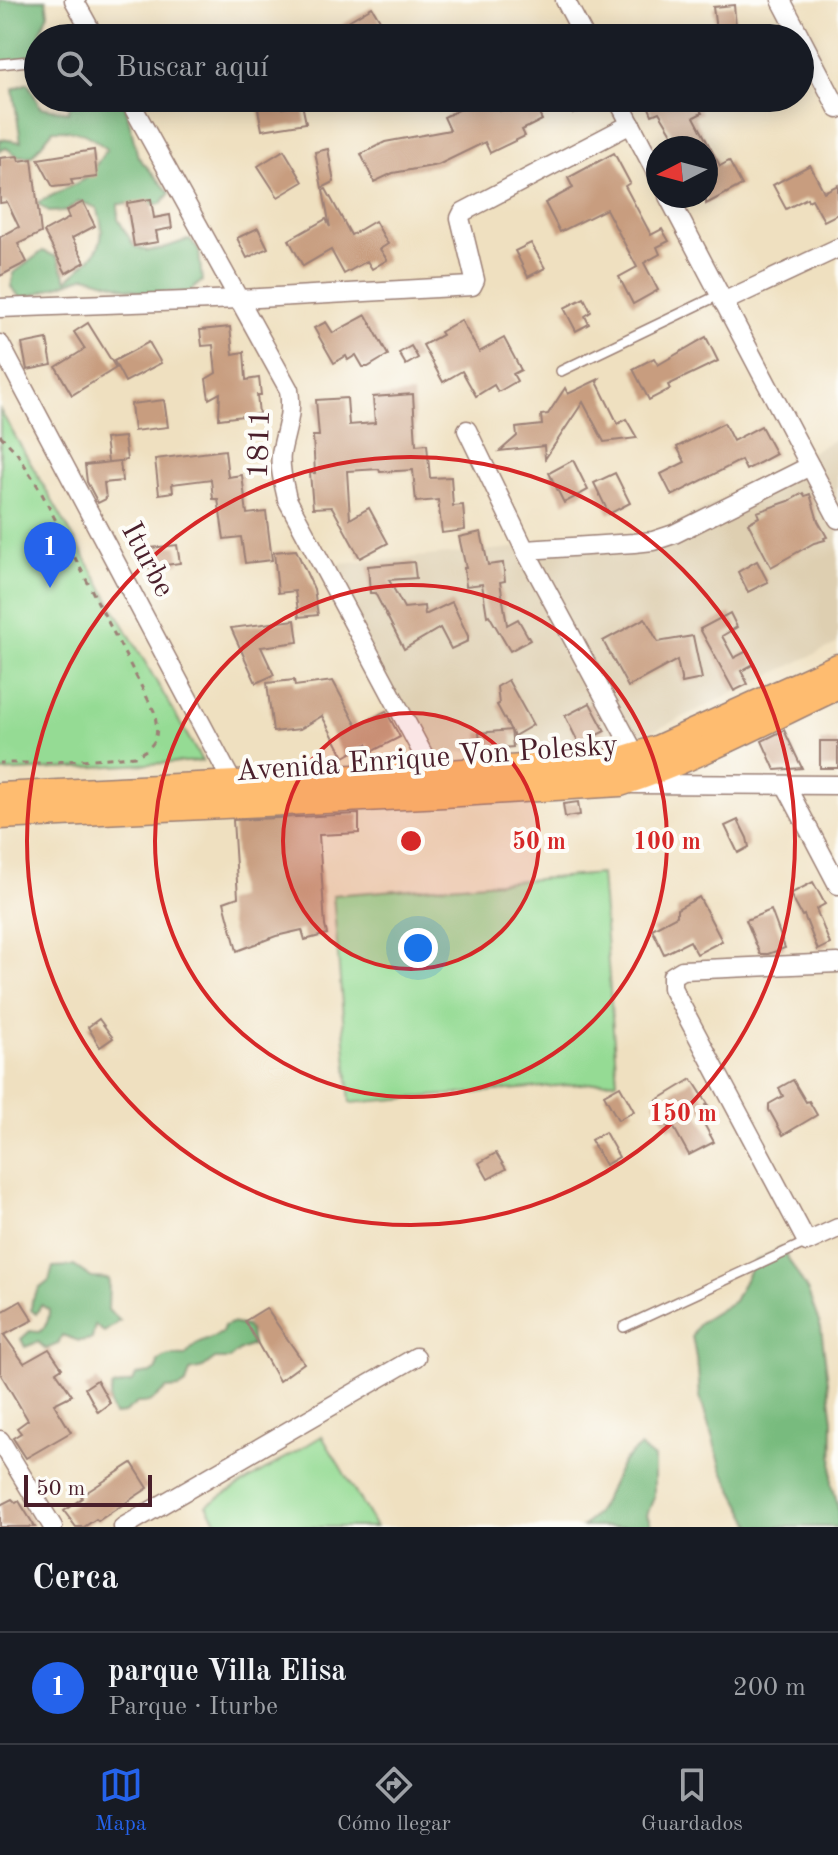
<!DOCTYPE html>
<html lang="es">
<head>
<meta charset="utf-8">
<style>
  :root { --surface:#171b24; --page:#20242c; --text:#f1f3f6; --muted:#9ea1a6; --line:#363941; --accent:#2563eb }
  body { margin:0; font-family:"Old Standard TT",serif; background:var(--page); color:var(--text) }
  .compass { position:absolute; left:646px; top:136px; width:72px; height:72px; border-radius:50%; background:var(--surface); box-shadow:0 4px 20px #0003; rotate:264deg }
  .scale { position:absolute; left:24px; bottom:20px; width:128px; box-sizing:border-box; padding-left:8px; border:4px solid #4a1f2b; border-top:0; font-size:22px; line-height:28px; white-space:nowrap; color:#4a1f2b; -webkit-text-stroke:6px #fdfcf7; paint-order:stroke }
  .you { position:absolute; left:418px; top:948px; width:28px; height:28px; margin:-20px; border:6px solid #fff; border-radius:50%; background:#1a73e8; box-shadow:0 0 0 12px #1a73e833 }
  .badge { display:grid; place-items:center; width:52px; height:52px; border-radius:50%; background:var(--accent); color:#fff; font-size:26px; font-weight:700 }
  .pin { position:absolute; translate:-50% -66px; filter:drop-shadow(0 2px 4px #0008) }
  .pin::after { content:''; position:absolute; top:42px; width:28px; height:24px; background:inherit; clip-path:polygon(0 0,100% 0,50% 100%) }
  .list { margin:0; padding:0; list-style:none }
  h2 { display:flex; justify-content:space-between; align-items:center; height:104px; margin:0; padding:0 32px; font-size:34px }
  h2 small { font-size:26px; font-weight:400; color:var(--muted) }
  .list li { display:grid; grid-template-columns:52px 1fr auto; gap:24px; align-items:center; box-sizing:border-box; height:112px; padding:0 32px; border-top:2px solid var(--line) }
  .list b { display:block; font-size:30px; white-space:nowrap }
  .list p { margin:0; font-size:26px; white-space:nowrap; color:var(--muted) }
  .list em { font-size:26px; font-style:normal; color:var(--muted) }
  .icon { flex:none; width:44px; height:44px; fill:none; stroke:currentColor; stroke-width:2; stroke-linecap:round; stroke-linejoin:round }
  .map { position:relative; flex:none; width:838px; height:1527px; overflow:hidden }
  .search { position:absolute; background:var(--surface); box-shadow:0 4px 20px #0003; left:24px; right:24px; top:24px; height:88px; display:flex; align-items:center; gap:20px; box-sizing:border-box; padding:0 28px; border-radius:44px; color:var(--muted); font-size:30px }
  .sheet { height:216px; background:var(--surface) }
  nav { display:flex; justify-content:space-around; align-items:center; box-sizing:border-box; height:112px; border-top:2px solid var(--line); background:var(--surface); font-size:22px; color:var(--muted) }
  nav a { display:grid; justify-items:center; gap:4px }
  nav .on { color:var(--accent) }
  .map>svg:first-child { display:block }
  .built { fill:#decfb1 }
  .green { fill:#95db94; stroke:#707d60; stroke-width:2 }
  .forest { fill:#78bb7e; stroke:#616d54; stroke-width:2 }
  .building { fill:#c89d7f }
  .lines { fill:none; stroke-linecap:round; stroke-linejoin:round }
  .lane-casing { stroke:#9c8076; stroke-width:12 }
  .street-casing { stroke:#9c8076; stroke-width:21 }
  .primary-casing { stroke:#9c8076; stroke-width:29 }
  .path { stroke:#9c8076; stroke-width:3; stroke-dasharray:6 6; stroke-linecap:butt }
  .lane { stroke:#fff; stroke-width:9 }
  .street { stroke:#fff; stroke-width:18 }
  .primary { stroke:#febc70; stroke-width:26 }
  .ring { fill:none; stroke:#d62828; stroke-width:4 }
  .labels { text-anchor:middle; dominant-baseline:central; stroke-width:8; stroke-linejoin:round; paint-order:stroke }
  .street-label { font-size:30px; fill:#4a1f2b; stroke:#fdfcf7 }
  .centre { fill:#d62828; stroke:#fdfcf7; stroke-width:4 }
  .ring-label { font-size:24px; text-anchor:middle; font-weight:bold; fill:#d62828; stroke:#fdfcf7; stroke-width:8; stroke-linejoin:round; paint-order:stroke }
</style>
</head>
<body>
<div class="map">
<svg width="838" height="1527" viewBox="0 0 838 1527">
  <rect width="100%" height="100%" fill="#fdfcf7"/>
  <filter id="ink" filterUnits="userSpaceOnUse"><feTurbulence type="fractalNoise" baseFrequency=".0125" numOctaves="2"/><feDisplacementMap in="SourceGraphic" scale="16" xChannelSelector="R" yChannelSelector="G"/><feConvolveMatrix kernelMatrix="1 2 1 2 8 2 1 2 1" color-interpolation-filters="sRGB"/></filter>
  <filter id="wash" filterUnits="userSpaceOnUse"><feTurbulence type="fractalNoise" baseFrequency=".006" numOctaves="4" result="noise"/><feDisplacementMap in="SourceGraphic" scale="32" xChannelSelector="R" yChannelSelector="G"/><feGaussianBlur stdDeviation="1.8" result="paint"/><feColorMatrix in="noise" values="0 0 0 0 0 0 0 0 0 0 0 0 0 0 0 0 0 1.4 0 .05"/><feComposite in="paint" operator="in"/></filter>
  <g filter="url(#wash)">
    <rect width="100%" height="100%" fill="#efe0c0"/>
    <polygon class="built" points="838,438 838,643 658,729 595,748 430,753 318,566 653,535"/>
    <g class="green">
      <polygon points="0,410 202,761 0,772"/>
      <polygon points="601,874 617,1081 350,1103 333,895"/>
      <polygon points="322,1436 376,1527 220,1527 207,1505"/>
    </g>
    <g class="forest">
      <polygon points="0,0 46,0 48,13 31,57 0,67"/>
      <path d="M28 83 40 107 68 112 73 98H120L125 105 138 157 170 193 161 204H118V219L134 246 147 251 161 249 190 239 199 251 202 281 189 292H141L86 276 22 299 11 287 14 273 43 251 57 257 67 280C93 257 111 245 97 208L79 201 66 211 49 212 37 203 87 178 107 149C86 133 79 129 53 130L32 156H18L6 148 0 151V139L21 142 13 89Z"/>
      <polygon points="782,1248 808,1292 821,1328 833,1420 832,1484 838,1506 838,1527 753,1527 722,1469 700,1397 698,1369 692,1336 699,1323 734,1301 754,1262"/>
      <path d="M74 1266 92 1278 109 1279 108 1310 120 1321 104 1332 95 1325 92 1339 79 1341 62 1335 58 1344 46 1349 38 1342 25 1347 21 1339 30 1331 39 1332C47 1326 49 1320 49 1310L41 1305 36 1314 31 1310 32 1301 39 1289 49 1281 53 1267Z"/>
      <path d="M231 1323 246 1326 250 1331 252 1345 240 1350 229 1359H215L203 1368 190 1371 186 1384 180 1388 166 1389C155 1398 153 1404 137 1403 128 1410 125 1415 114 1415 108 1406 109 1396 113 1387L133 1382 136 1375 151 1373 157 1369 158 1361C167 1355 174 1355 185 1356L195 1345 222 1333 224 1326Z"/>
      <path d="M640 1447 654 1458V1497L647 1515 652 1527H582C604 1511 608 1487 621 1465 625 1458 634 1452 640 1447Z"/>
    </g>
    <g id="blocks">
      <g class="building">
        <polygon points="734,5 737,38 717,38 713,7"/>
        <polygon points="372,7 386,30 372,38 344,38 338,27"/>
        <polygon points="256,98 282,98 283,108 302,104 306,123 262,130"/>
        <polygon points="484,98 494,98 500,111 527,98 531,98 542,120 522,130 525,136 490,153 485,142 438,165 393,173 374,182 361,154 385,142 450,130 444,117"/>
        <polygon points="566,98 605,98 573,114"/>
        <polygon points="645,98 694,98 702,113 694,117 720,166 729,161 742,185 706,204 706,148 681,148 659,112 652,115"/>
        <polygon points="328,149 334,182 322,188 315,152"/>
        <polygon points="94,150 97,177 71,180 73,185 53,187 38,159"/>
        <polygon points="284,150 303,182 278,197 258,166"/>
        <polygon points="614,153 630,183 625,186 651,235 662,229 669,241 657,247 660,254 644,263 658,290 633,304 619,277 637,267 606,209 560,232 545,203 573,188 568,178"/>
        <polygon points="18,156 19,161 32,159 41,233 18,244 27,262 0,276 0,237 19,227 7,202 0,203 0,158"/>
        <polygon points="810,165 824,192 838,185 838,214 824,221 812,199 808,201 807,198 786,209 773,185"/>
        <polygon points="326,189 351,235 375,221 388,244 380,249 387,260 372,269 367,261 344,274 331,250 303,266 289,240 326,219 330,227 323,190"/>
        <polygon points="151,199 154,218 170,215 172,228 156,231 158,242 134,246 127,203"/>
        <polygon points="83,202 95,226 72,238 85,262 66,273 44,232 69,218 66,211"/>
        <polygon points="258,228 268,248 247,258 237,238"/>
        <polygon points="531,243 545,268 528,277 515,251"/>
        <polygon points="584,298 591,312 585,316 589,324 576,331 564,308"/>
        <polygon points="366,315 388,355 368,367 363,367 356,355 348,360 346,356 334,363 314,328 326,322 333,333"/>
        <polygon points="461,320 479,352 504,338 521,370 513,374 517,381 498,392 494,385 476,396 462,371 443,382 423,345 442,335 440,332"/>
        <polygon points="88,323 116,368 72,395 56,367 85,349 74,332"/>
        <polygon points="230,327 233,354 244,352 246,380 259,378 261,395 257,395 259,414 219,419 220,393 209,399 206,379 216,373 213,345 202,346 200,330"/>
        <polygon points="706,337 718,361 668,385 670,389 649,400 633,369 654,358 658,365"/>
        <polygon points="47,339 52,365 27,370 22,344"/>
        <polygon points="149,342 161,363 125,382 114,361"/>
        <polygon points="411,346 418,358 406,365 399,353"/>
        <polygon points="599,379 597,382 618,424 626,419 637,438 604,442 583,402 545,459 544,446 500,451 517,436 516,428 542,425 541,415 548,414 565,388 568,394"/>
        <polygon points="413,394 416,445 427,444 430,478 451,477 453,506 463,505 465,530 442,533 438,500 416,502 413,470 380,472 379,469 347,471 350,519 369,508 388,543 360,558 332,507 313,508 310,473 315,473 313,436 319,436 316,400 347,398 349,425 375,423 373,397"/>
        <polygon points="164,400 168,427 134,431 131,404"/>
        <polygon points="724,423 733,441 761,426 776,454 746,470 741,460 672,496 661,474 685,462 677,447"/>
        <polygon points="124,437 127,460 120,461 122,481 104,483 106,499 98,503 87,482 85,465 119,461 108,462 105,439"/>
        <polygon points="225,450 228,477 242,475 247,514 266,512 272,560 245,563 241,537 224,539 218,499 213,499 211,479 172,484 173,492 159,494 155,459"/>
        <polygon points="573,460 588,490 564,503 549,473"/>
        <polygon points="615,473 630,503 609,514 594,483"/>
        <polygon points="803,493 805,496 810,494 818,521 827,537 824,538 825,540 814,543 771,567 748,523 759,517 757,512 789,501"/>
        <polygon points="481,532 488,565 503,563 505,581 500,582 507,625 518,619 530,640 510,651 489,615 487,616 482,584 466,586 464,568 466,568 459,537"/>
        <polygon points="177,545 180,563 144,568 142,549"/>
        <polygon points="296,550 314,589 318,615 299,617 295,591 278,593 274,552"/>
        <polygon points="757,561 768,582 748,592 738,572"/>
        <polygon points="414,562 416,578 389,580 404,608 424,606 425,615 452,602 468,636 468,641 451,649 440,628 404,649 375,593 370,593 368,566"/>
        <polygon points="730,613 737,627 722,636 734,658 747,651 754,664 741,671 748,684 734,691 700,629"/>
        <polygon points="645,618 658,642 693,636 702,679 682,683 677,660 628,687 603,641"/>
        <polygon points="295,620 298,642 261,647 274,675 256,683 231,628"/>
        <polygon points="294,680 295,686 333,681 357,726 386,711 400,737 371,752 367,744 344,757 322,716 300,729 273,732 267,683"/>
        <polygon points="508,680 533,725 514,736 497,705 499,704 497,687"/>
        <polygon points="590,703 605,731 579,744 565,716"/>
        <polygon points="511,730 513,747 481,750 479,733"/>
        <polygon points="784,730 802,768 775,770 762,741"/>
        <rect x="820" y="741" width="18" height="27"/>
        <polygon points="578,802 580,815 565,817 563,804"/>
        <polygon points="359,814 359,833 319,835 325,926 327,934 305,940 302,930 276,936 237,951 224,902 238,897 233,820"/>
        <polygon points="738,820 747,838 749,847 738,853 725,826"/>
        <polygon points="813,882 825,904 816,909 830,944 818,950 804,915 802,916 790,894"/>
        <polygon points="699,897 722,941 697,954 690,941 664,954 652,929 677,916 677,909"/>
        <polygon points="771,910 785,948 768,954 760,954 746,920"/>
        <polygon points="99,1019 113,1038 100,1047 88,1027"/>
        <polygon points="692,1079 708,1104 706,1105 707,1107 698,1113 714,1142 689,1155 673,1126 669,1129 654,1102"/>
        <polygon points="793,1080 806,1102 809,1101 817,1115 783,1135 769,1110 769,1104 783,1096 779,1088"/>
        <polygon points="620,1086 634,1111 618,1120 604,1095"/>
        <polygon points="605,1132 619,1157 605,1165 591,1140"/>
        <polygon points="496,1153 506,1169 488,1179 479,1163"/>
        <polygon points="21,1301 33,1320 4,1335 24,1363 49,1349 62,1368 56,1372 72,1395 54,1404 71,1432 26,1458 13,1438 21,1433 17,1428 28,1420 0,1373 0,1313"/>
        <polygon points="266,1308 304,1363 279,1381 245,1321"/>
        <polygon points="97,1380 110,1403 98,1412 85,1388"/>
        <polygon points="132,1463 148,1488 98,1521 96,1519 84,1527 76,1527 64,1511 82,1498 81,1496"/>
        <polygon points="12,1499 16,1503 19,1501 35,1527 0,1527 0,1505"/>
      </g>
    </g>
  </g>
  <g filter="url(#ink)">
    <use href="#blocks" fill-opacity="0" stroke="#9c8076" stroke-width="2"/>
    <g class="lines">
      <defs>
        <g id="lane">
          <polyline points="0,64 38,60"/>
          <polyline points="561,371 719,295"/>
          <polyline points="624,1327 807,1242"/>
        </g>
        <g id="street">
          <polyline points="74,0 95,38"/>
          <polyline points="565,0 585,38"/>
          <polyline points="781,0 838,109"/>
          <path d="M128 98 289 390C293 415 285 431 281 454 279 469 284 484 287 499L438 782"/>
          <polyline points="617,98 658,176"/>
          <polyline points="668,196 838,519"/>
          <polyline points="723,302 838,248"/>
          <polyline points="0,308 239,299 472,286 475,280 460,218 463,212 631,124"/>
          <polyline points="0,344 238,793"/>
          <polyline points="467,430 525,550 641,765"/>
          <polyline points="525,550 634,543 653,541 674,534 810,466"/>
          <polyline points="633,784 838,785"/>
          <polyline points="786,786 838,885"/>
          <polyline points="838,963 682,970 672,976 672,988 807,1242 838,1228"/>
          <polyline points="0,1440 53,1527"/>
          <polyline points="123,1527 416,1357"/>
        </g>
        <g id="primary">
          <polyline points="0,796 433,774 615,762 657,749 838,667"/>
          <path d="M0 816 444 794 620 783C695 759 767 719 838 686"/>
        </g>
      </defs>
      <use href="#lane" class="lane-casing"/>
      <use href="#street" class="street-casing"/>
      <use href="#primary" class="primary-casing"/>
      <path class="path" d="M0 435 17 453 39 488 154 711C159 735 159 745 135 756L40 763H0"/>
      <use href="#lane" class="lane"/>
      <use href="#street" class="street"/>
      <use href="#primary" class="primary"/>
    </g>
  </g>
  <circle cx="411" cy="841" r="128" fill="#d62828" fill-opacity=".12"/>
  <g class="ring">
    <circle cx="411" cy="841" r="128"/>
    <circle cx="411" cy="841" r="256"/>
    <circle cx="411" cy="841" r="384"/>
  </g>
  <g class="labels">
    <g class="street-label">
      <text transform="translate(260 444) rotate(-88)">1811</text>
      <text transform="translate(147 560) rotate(62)">Iturbe</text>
      <text transform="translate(427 759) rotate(-4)">Avenida Enrique Von Polesky</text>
    </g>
  </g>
  <circle cx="411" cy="841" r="12" class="centre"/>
  <g class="ring-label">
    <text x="539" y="849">50 m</text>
    <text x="667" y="849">100 m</text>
    <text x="683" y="1121">150 m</text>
  </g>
</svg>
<svg class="compass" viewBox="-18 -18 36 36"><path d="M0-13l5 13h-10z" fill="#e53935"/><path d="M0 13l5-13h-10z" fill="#9ea1a6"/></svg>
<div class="scale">50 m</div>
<div class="you"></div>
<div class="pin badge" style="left:50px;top:588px">1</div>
<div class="search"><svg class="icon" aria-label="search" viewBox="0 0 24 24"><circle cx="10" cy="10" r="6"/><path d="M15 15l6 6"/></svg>Buscar aquí</div>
</div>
<section class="sheet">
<h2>Cerca<small></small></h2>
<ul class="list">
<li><span class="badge">1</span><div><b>parque Villa Elisa</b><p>Parque · Iturbe</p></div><em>200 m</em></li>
</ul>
</section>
<nav>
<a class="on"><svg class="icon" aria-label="map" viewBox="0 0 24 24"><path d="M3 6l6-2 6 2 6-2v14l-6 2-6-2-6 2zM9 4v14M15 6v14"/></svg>Mapa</a>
<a><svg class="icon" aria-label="directions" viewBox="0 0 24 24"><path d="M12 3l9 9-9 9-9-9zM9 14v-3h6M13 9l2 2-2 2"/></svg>Cómo llegar</a>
<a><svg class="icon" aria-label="saved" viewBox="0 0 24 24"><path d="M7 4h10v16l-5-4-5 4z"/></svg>Guardados</a>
</nav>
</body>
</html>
